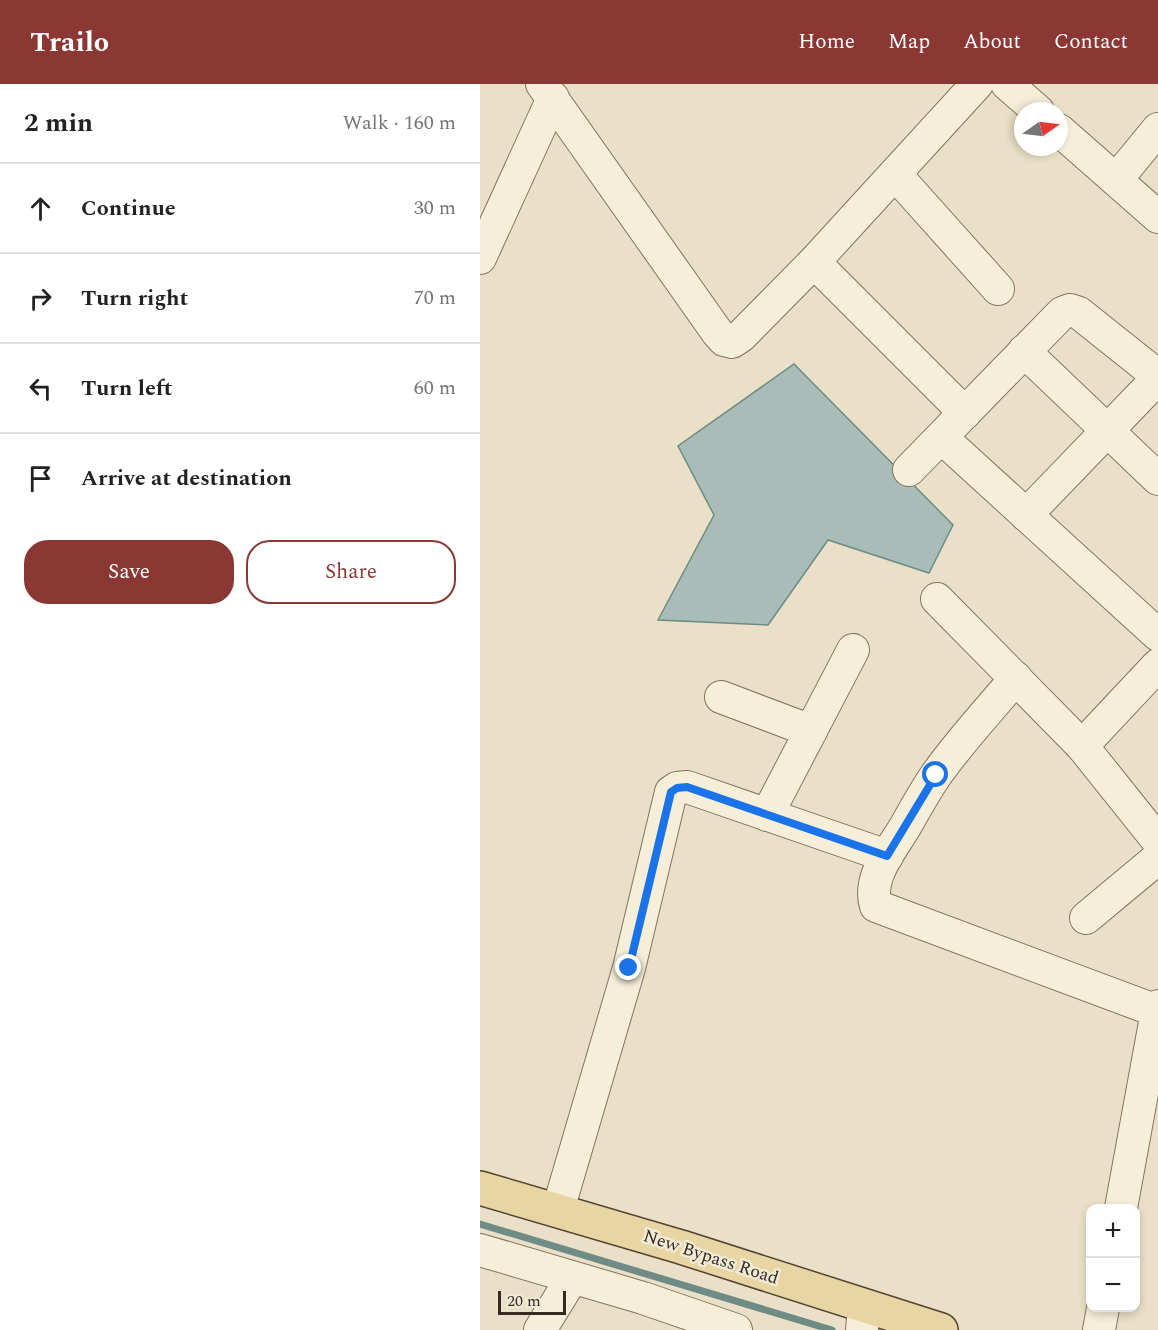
<!DOCTYPE html>
<html lang="en">
<head>
<meta charset="utf-8">
<style>
  :root { --surface:#fff; --page:#f2f2f2; --text:#222; --muted:#767676; --line:#e0e0e0; --accent:#8b3835 }
  body { margin:0; font-family:Spectral,serif; background:var(--page); color:var(--text) }
  .controls { position:absolute; right:18px; bottom:18px; display:grid; overflow:hidden; border-radius:12px; box-shadow:0 3px 9px #0003 }
  .controls button { width:54px; height:54px; display:grid; place-items:center; padding:0; border:0; border-bottom:2px solid var(--line); background:var(--surface); color:var(--text); font:30px sans-serif }
  .compass { position:absolute; left:534px; top:18px; width:54px; height:54px; border-radius:50%; background:var(--surface); box-shadow:0 3px 9px #0003; rotate:76deg }
  .scale { position:absolute; left:18px; bottom:15px; width:68px; box-sizing:border-box; padding-left:6px; border:3px solid #352b20; border-top:0; font-size:16px; line-height:21px; white-space:nowrap; color:#352b20; -webkit-text-stroke:4px #f1ebd6; paint-order:stroke }
  .stop { position:absolute; width:18px; height:18px; margin:-14px; border:4px solid #1a73e8; border-radius:50%; background:#fff }
  .stop.end { background:#1a73e8; border-color:#fff; box-shadow:0 2px 6px #0008 }
  .list { margin:0; padding:0; list-style:none }
  h2 { display:flex; justify-content:space-between; align-items:center; height:78px; margin:0; padding:0 24px; font-size:26px }
  h2 small { font-size:20px; font-weight:400; color:var(--muted) }
  .list li { display:grid; grid-template-columns:39px 1fr auto; gap:18px; align-items:center; box-sizing:border-box; height:90px; padding:0 24px; border-top:2px solid var(--line) }
  .list b { display:block; font-size:22px; white-space:nowrap }
  .list em { font-size:20px; font-style:normal; color:var(--muted) }
  .actions { display:flex; gap:12px; padding:18px 24px }
  .actions a { flex:1; padding:14px 0; border:2px solid var(--accent); border-radius:24px; text-align:center; font-size:21px; color:var(--accent) }
  .actions .main { background:var(--accent); color:#fff }
  .icon { flex:none; width:33px; height:33px; fill:none; stroke:currentColor; stroke-width:2; stroke-linecap:round; stroke-linejoin:round }
  .map { position:relative; flex:none; width:678px; height:1246px; overflow:hidden }
  header { display:flex; align-items:center; gap:36px; box-sizing:border-box; height:84px; padding:0 30px; background:var(--accent); color:#fff }
  header strong { font-size:28px }
  nav { display:flex; gap:33px; margin-inline-start:auto; font-size:21px }
  main { display:flex }
  aside { flex:1; background:var(--surface) }
  .map>svg:first-child { display:block }
  .water { fill:#a8bdb8; stroke:#6f8b85; stroke-width:1.5 }
  .lines { fill:none; stroke-linecap:round; stroke-linejoin:round }
  .stream { stroke:#6f8b85; stroke-width:7 }
  .minor-casing { stroke:#83735e; stroke-width:34 }
  .major-casing { stroke:#514232; stroke-width:36 }
  .minor { stroke:#f5eed9; stroke-width:32 }
  .major { stroke:#e8d5a3; stroke-width:33 }
  .route { stroke:#1a73e8; stroke-width:8 }
  .labels { text-anchor:middle; dominant-baseline:central; stroke-width:5; stroke-linejoin:round; paint-order:stroke }
  .street-label { font-size:18px; fill:#352b20; stroke:#f1ebd6 }
</style>
</head>
<body>
<header>
<strong>Trailo</strong>
<nav><a>Home</a><a>Map</a><a>About</a><a>Contact</a></nav>
</header>
<main>
<aside>
<h2>2 min<small>Walk · 160 m</small></h2>
<ul class="list">
<li><svg class="icon" aria-label="ahead" viewBox="0 0 24 24"><path d="M12 20V5M6 11l6-6 6 6"/></svg><div><b>Continue</b></div><em>30 m</em></li>
<li><svg class="icon" aria-label="right" viewBox="0 0 24 24"><path d="M7 20v-9h11M14 6l5 5-5 5"/></svg><div><b>Turn right</b></div><em>70 m</em></li>
<li><svg class="icon" aria-label="left" viewBox="0 0 24 24"><path d="M17 20v-9H6M10 6l-5 5 5 5"/></svg><div><b>Turn left</b></div><em>60 m</em></li>
<li><svg class="icon" aria-label="arrive" viewBox="0 0 24 24"><path d="M6 21V4h12l-3 4 3 4H6"/></svg><div><b>Arrive at destination</b></div></li>
</ul>
<div class="actions"><a class="main">Save</a><a>Share</a></div>
</aside>
<div class="map">
<svg width="678" height="1246" viewBox="0 0 678 1246">
  <rect width="100%" height="100%" fill="#e9e0c7"/>
  <polygon class="water" points="314,280 473,441 449,489 348,456 288,541 178,536 234,431 198,362"/>
  <g class="lines">
    <polyline class="stream" points="0,1140 352,1246"/>
    <defs>
      <g id="minor">
        <polyline points="62,0 237,248 244,256 252,258 261,252 334,178 497,0"/>
        <polyline points="527,0 558,27"/>
        <polyline points="579,46 678,133"/>
        <polyline points="415,90 518,205"/>
        <polyline points="636,96 678,45"/>
        <polyline points="0,174 73,14"/>
        <polyline points="334,178 485,329"/>
        <polyline points="544,267 678,395"/>
        <polyline points="462,354 678,551"/>
        <polyline points="429,386 582,229 590,226 599,229 678,292"/>
        <polyline points="546,431 678,294"/>
        <polyline points="457,515 602,662 678,757"/>
        <path d="M536 594C509 626 480 657 456 691 445 707 435 725 425 743 411 766 387 794 396 822L677 927"/>
        <polyline points="241,613 331,647"/>
        <polyline points="602,662 678,581"/>
        <polyline points="287,731 373,566"/>
        <polyline points="606,834 678,774"/>
        <polyline points="641,1124 678,922"/>
        <polyline points="78,1126 149,884 191,708 197,704 207,703 407,772"/>
        <polyline points="0,1166 163,1214 256,1246"/>
        <polyline points="60,1246 92,1194"/>
        <polyline points="382,1246 384,1223"/>
        <polyline points="619,1246 623,1224"/>
      </g>
      <polyline id="major" points="0,1104 201,1163 461,1246"/>
    </defs>
    <use href="#minor" class="minor-casing"/>
    <use href="#major" class="major-casing"/>
    <use href="#minor" class="minor"/>
    <use href="#major" class="major"/>
  </g>
  <g class="lines">
    <polyline class="route" points="149,884 191,708 197,704 207,703 407,772 456,691"/>
  </g>
  <g class="labels">
    <g class="street-label">
      <text transform="translate(231 1173) rotate(18)">New Bypass Road</text>
    </g>
  </g>
</svg>
<div class="controls">
<button>+</button>
<button>−</button>
</div>
<svg class="compass" viewBox="-18 -18 36 36"><path d="M0-13l5 13h-10z" fill="#e53935"/><path d="M0 13l5-13h-10z" fill="#767676"/></svg>
<div class="scale">20 m</div>
<div class="stop" style="left:456px;top:691px"></div>
<div class="stop end" style="left:149px;top:884px"></div>
</div>
</main>
</body>
</html>
